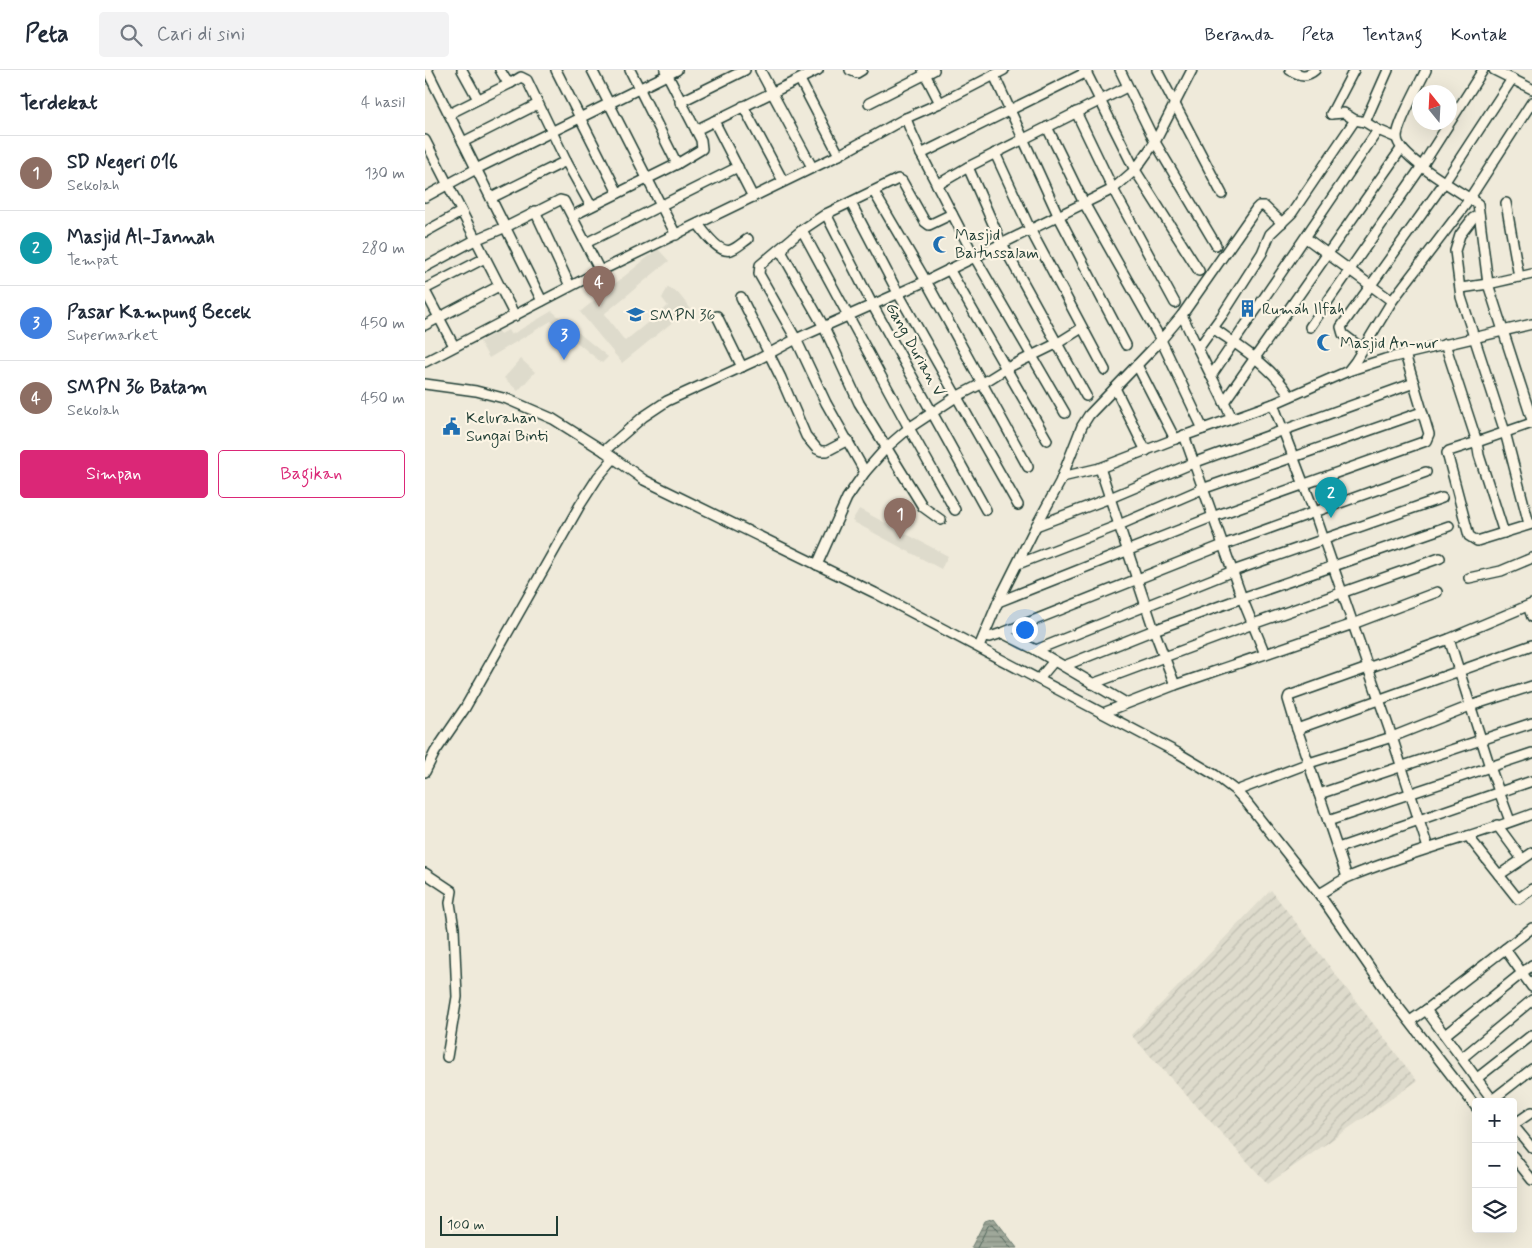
<!DOCTYPE html>
<html lang="id">
<head>
<meta charset="utf-8">
<style>
  :root { --surface:#fff; --page:#f2f2f3; --text:#1f2937; --muted:#747a83; --line:#e0e1e3; --accent:#db2777 }
  body { margin:0; font-family:Mynerve,sans-serif; background:var(--page); color:var(--text) }
  .controls { position:absolute; right:15px; bottom:15px; display:grid; overflow:hidden; border-radius:5px; box-shadow:0 5px 20px #0002 }
  .controls button { width:45px; height:45px; display:grid; place-items:center; padding:0; border:0; border-bottom:1px solid var(--line); background:var(--surface); color:var(--text); font:25px sans-serif }
  .compass { position:absolute; left:987px; top:15px; width:45px; height:45px; border-radius:50%; background:var(--surface); box-shadow:0 5px 20px #0002; rotate:342deg }
  .scale { position:absolute; left:15px; bottom:12px; width:118px; box-sizing:border-box; padding-left:5px; border:2px solid #1f3d34; border-top:0; font-size:14px; line-height:18px; white-space:nowrap; color:#1f3d34; -webkit-text-stroke:4px #fcf5e5; paint-order:stroke }
  .you { position:absolute; left:599px; top:559px; width:18px; height:18px; margin:-12px; border:4px solid #fff; border-radius:50%; background:#1a73e8; box-shadow:0 0 0 8px #1a73e833 }
  .badge { display:grid; place-items:center; width:32px; height:32px; border-radius:50%; background:var(--accent); color:#fff; font-size:16px; font-weight:700 }
  .pin { position:absolute; translate:-50% -41px; filter:drop-shadow(0 1px 2px #0008) }
  .pin::after { content:''; position:absolute; top:26px; width:18px; height:15px; background:inherit; clip-path:polygon(0 0,100% 0,50% 100%) }
  .list { margin:0; padding:0; list-style:none }
  h2 { display:flex; justify-content:space-between; align-items:center; height:65px; margin:0; padding:0 20px; font-size:21px }
  h2 small { font-size:16px; font-weight:400; color:var(--muted) }
  .list li { display:grid; grid-template-columns:32px 1fr auto; gap:15px; align-items:center; box-sizing:border-box; height:75px; padding:0 20px; border-top:1px solid var(--line) }
  .list b { display:block; font-size:19px; white-space:nowrap }
  .list p { margin:0; font-size:16px; white-space:nowrap; color:var(--muted) }
  .list em { font-size:16px; font-style:normal; color:var(--muted) }
  .actions { display:flex; gap:10px; padding:15px 20px }
  .actions a { flex:1; padding:11px 0; border:1px solid var(--accent); border-radius:5px; text-align:center; font-size:18px; color:var(--accent) }
  .actions .main { background:var(--accent); color:#fff }
  .icon { flex:none; width:28px; height:28px; fill:none; stroke:currentColor; stroke-width:2; stroke-linecap:round; stroke-linejoin:round }
  .map { position:relative; flex:none; width:1107px; height:1178px; overflow:hidden }
  header { display:flex; align-items:center; gap:30px; box-sizing:border-box; height:70px; padding:0 25px; background:var(--surface); border-bottom:1px solid var(--line) }
  header strong { font-size:24px }
  nav { display:flex; gap:28px; margin-inline-start:auto; font-size:18px }
  .search { width:350px; height:45px; background:var(--page); display:flex; align-items:center; gap:12px; box-sizing:border-box; padding:0 18px; border-radius:5px; color:var(--muted); font-size:19px }
  main { display:flex }
  aside { flex:1; background:var(--surface) }
  .map>svg:first-child { display:block }
  .built { fill:#dedbcc }
  .industrial { fill:url(#industrial-furrows) }
  .water { fill:url(#water-rules); stroke:#6c7d71 }
  .lines { fill:none; stroke-linecap:round; stroke-linejoin:round }
  .shore { stroke:#52685d; stroke-width:1 }
  .minor-casing { stroke:#1f3d34; stroke-width:12 }
  .minor { stroke:#fcf5e5; stroke-width:9 }
  .labels { text-anchor:middle; dominant-baseline:central; stroke-width:4.5; stroke-linejoin:round; paint-order:stroke }
  .poi-label { font-size:16px; fill:#1f3d34; stroke:#fcf5e5; text-anchor:start }
  .street-label { font-size:16px; fill:#1f3d34; stroke:#fcf5e5 }
</style>
</head>
<body>
<header>
<strong>Peta</strong>
<div class="search"><svg class="icon" aria-label="search" viewBox="0 0 24 24"><circle cx="10" cy="10" r="6"/><path d="M15 15l6 6"/></svg>Cari di sini</div>
<nav><a>Beranda</a><a>Peta</a><a>Tentang</a><a>Kontak</a></nav>
</header>
<main>
<aside>
<h2>Terdekat<small>4 hasil</small></h2>
<ul class="list">
<li><span class="badge" style="background:#8d6e63">1</span><div><b>SD Negeri 016</b><p>Sekolah</p></div><em>130 m</em></li>
<li><span class="badge" style="background:#0f9aa8">2</span><div><b>Masjid Al-Jannah</b><p>Tempat</p></div><em>280 m</em></li>
<li><span class="badge" style="background:#3f7fe0">3</span><div><b>Pasar Kampung Becek</b><p>Supermarket</p></div><em>450 m</em></li>
<li><span class="badge" style="background:#8d6e63">4</span><div><b>SMPN 36 Batam</b><p>Sekolah</p></div><em>450 m</em></li>
</ul>
<div class="actions"><a class="main">Simpan</a><a>Bagikan</a></div>
</aside>
<div class="map">
<svg width="1107" height="1178" viewBox="0 0 1107 1178">
  <defs>
    <pattern id="industrial-furrows" width="10" height="10" patternUnits="userSpaceOnUse" patternTransform="scale(1.25)"><rect width="10" height="10" fill="#dedbcc"/><path d="M-1 1l2-2M0 10L10 0M9 11l2-2" fill="none" stroke="#bebdb0"/></pattern>
    <pattern id="water-rules" width="6" height="5" patternUnits="userSpaceOnUse" patternTransform="scale(1.25)"><rect width="6" height="5" fill="#9fa89a"/><path d="M0 2.5h6" fill="none" stroke="#818a7e"/></pattern>
  </defs>
  <rect width="100%" height="100%" fill="#efeada"/>
  <filter id="ink" filterUnits="userSpaceOnUse"><feTurbulence type="fractalNoise" baseFrequency=".02" numOctaves="2"/><feDisplacementMap in="SourceGraphic" scale="10" xChannelSelector="R" yChannelSelector="G"/><feConvolveMatrix kernelMatrix="1 2 1 2 8 2 1 2 1" color-interpolation-filters="sRGB"/></filter>
  <g filter="url(#ink)">
    <g class="built">
      <polygon points="233,179 244,191 179,244 200,271 243,236 237,228 243,217 253,223 265,238 197,293 155,242"/>
      <polygon points="127,241 183,287 177,293 126,251 64,288 55,272 73,261 76,264 83,260 86,265"/>
      <polygon points="96,289 110,302 93,321 79,308"/>
      <polygon points="434,439 523,486 516,499 427,451"/>
    </g>
    <polygon class="industrial" points="846,820 992,1011 843,1114 706,965"/>
    <polygon class="water" points="569,1148 592,1178 546,1178 560,1151"/>
    <g class="lines">
      <polyline class="shore" points="552,1178 563,1156 567,1154 586,1178"/>
      <defs>
        <g id="minor">
          <polyline points="2,0 117,231"/>
          <polyline points="37,0 53,29"/>
          <polyline points="75,0 81,10 86,13 96,7 102,10 141,91 166,136"/>
          <polyline points="131,0 193,123"/>
          <polyline points="167,0 251,165"/>
          <polyline points="205,0 252,94"/>
          <polyline points="335,0 387,97"/>
          <polyline points="425,0 432,3 437,0"/>
          <polyline points="498,0 515,33"/>
          <polyline points="660,0 710,100 774,201"/>
          <polyline points="695,0 730,72 791,175"/>
          <polyline points="732,0 797,124"/>
          <path d="M865 0C874 5 881 8 890 0"/>
          <path d="M1001 0C995 13 971 56 972 68 974 88 1036 122 1053 134L1063 214 1107 204"/>
          <polyline points="1069,0 1107,19"/>
          <polyline points="569,5 633,145 701,275"/>
          <polyline points="375,10 414,85"/>
          <polyline points="255,32 320,0"/>
          <polyline points="444,33 509,0"/>
          <polyline points="318,36 358,111"/>
          <polyline points="651,42 688,119 750,233"/>
          <polyline points="24,44 86,13"/>
          <polyline points="906,44 919,43 930,50 940,52 953,60 972,68"/>
          <polyline points="906,44 929,0"/>
          <path d="M481 48C485 61 491 71 496 84L549 186 640 343"/>
          <polyline points="289,51 328,127"/>
          <polyline points="940,52 963,0"/>
          <polyline points="622,57 659,133 736,270 778,359"/>
          <polyline points="271,60 393,0"/>
          <polyline points="0,70 90,246"/>
          <polyline points="38,72 113,34"/>
          <polyline points="570,83 605,159 680,300"/>
          <polyline points="496,84 662,2"/>
          <polyline points="543,97 576,172 661,326"/>
          <polyline points="512,115 543,97 702,17"/>
          <polyline points="449,122 501,211 603,397"/>
          <polyline points="0,127 51,99 252,0"/>
          <polyline points="66,128 141,91"/>
          <polyline points="1081,133 1094,207"/>
          <polyline points="424,134 427,135 473,223 593,435"/>
          <polyline points="110,141 145,216"/>
          <polyline points="401,144 447,234 561,440"/>
          <polyline points="1054,145 1048,148 1035,165 1030,181 1036,227 1080,362 1104,454"/>
          <polyline points="148,147 153,143 252,94 277,79 276,70 240,0"/>
          <path d="M273 154C280 163 294 184 306 180 312 178 318 172 323 169"/>
          <polyline points="377,160 484,358 530,440"/>
          <polyline points="0,162 36,142"/>
          <polyline points="881,168 967,231"/>
          <polyline points="161,173 313,97"/>
          <polyline points="359,177 357,183 399,257 434,333 498,437 516,450"/>
          <polyline points="0,197 50,170 81,157 135,130 139,131 175,201"/>
          <polyline points="524,199 622,370"/>
          <polyline points="1036,218 1063,214 1107,350"/>
          <polyline points="0,219 60,188"/>
          <polyline points="0,221 29,276"/>
          <polyline points="316,227 356,308 381,366 392,379 396,381 402,381 423,370"/>
          <polyline points="757,245 773,279"/>
          <polyline points="292,246 317,297"/>
          <polyline points="0,255 74,216"/>
          <polyline points="885,257 997,96 1058,0"/>
          <path d="M788 258C816 278 847 296 865 326"/>
          <polyline points="1020,274 1052,372 1024,381 1022,383 1044,466 1052,471 1107,454"/>
          <polyline points="938,279 918,264 916,257 1019,113 1087,9"/>
          <polyline points="0,292 175,201 414,85 481,48 515,33 579,0"/>
          <polyline points="712,295 750,369"/>
          <polyline points="923,301 930,292 967,231 1041,134 1107,32"/>
          <polyline points="786,306 953,60"/>
          <polyline points="0,314 51,321 82,329 128,349 179,381 219,410 450,523 753,683 790,705 811,721 822,733 894,824 964,925 1051,1037"/>
          <polyline points="690,318 721,381"/>
          <polyline points="799,332 976,79"/>
          <polyline points="848,334 889,441 967,667 1003,778"/>
          <polyline points="807,348 773,279 798,244 837,183 845,164 867,143 930,50"/>
          <polyline points="759,365 817,528 840,584"/>
          <polyline points="179,381 218,347 242,331 332,290 371,269 501,211 688,119 710,100 730,72 767,0"/>
          <polyline points="675,398 729,560 750,615"/>
          <polyline points="440,402 401,333 371,269 334,204 335,195 377,160 401,144 473,109 477,111 500,152 504,155 527,144"/>
          <polyline points="637,407 675,398 750,369 848,334 923,301 960,289 1107,254"/>
          <polyline points="611,456 685,428 768,393 989,313"/>
          <polyline points="1079,463 1054,385 1052,372 1107,353"/>
          <polyline points="593,494 694,455 777,419 997,342"/>
          <polyline points="392,495 422,428 440,402 462,377 484,358 531,327 558,313 582,298 633,273 657,258"/>
          <polyline points="1044,508 1076,501 1107,488"/>
          <polyline points="573,532 787,447 1001,371 1004,364 980,284"/>
          <polyline points="1103,536 1107,547"/>
          <polyline points="577,563 611,580 701,633"/>
          <polyline points="559,566 565,567 577,563 798,475 1001,402"/>
          <polyline points="1024,569 1065,697 1085,751"/>
          <polyline points="554,577 573,532 611,456 635,412 657,356 664,345 736,270 757,245 831,139 834,136 839,136 857,153"/>
          <polyline points="611,580 808,501 1017,428"/>
          <polyline points="639,596 729,560 817,528 1024,456"/>
          <polyline points="614,609 629,591"/>
          <polyline points="667,614 828,554 1015,488"/>
          <polyline points="678,643 750,615 928,554 1012,522"/>
          <polyline points="872,659 1107,575"/>
          <polyline points="0,702 10,682 40,638 155,435 173,407 189,388"/>
          <polyline points="811,721 884,693 967,667 1045,636 1107,616"/>
          <polyline points="894,724 1107,653"/>
          <polyline points="903,751 1107,683"/>
          <polyline points="1072,755 1097,789"/>
          <polyline points="1043,766 1093,829 1107,819"/>
          <polyline points="913,778 1107,711"/>
          <polyline points="0,803 27,821 25,833 29,858 32,927 22,987"/>
          <polyline points="1074,805 1107,783"/>
          <polyline points="922,807 872,659 863,629 864,626 1024,569 1107,534"/>
          <path d="M894 824C904 819 914 811 924 807 984 782 1047 767 1107 744"/>
          <polyline points="1080,879 1107,917"/>
          <polyline points="1001,940 1069,1032"/>
          <polyline points="985,951 1001,940 1107,858"/>
          <polyline points="1020,965 1107,895"/>
          <polyline points="1037,988 1107,930"/>
          <polyline points="1051,1009 1107,965"/>
          <polyline points="1067,1030 1107,999"/>
          <polyline points="1107,1042 1088,1055 1107,1078"/>
          <polyline points="1088,1086 1107,1110"/>
        </g>
      </defs>
      <use href="#minor" class="minor-casing"/>
      <use href="#minor" class="minor"/>
    </g>
  </g>
  <defs>
    <symbol id="mosque-bare" viewBox="-9 -9 18 18"><path d="M3.5-4.9A6 6 0 1 0 3.5 4.9A5 5 0 1 1 3.5-4.9Z" fill="#1f6fb2" stroke="#fcf5e5" stroke-width="2.5" paint-order="stroke"/></symbol>
    <symbol id="building-bare" viewBox="-9 -9 18 18"><path d="M-4-6H4V6H1V3H-1V6H-4ZM-2.5-4.3h1.7v1.8h-1.7ZM.8-4.3h1.7v1.8H.8ZM-2.5-1h1.7V.8h-1.7ZM.8-1h1.7V.8H.8Z" fill="#1f6fb2" stroke="#fcf5e5" stroke-width="2.5" paint-order="stroke"/></symbol>
    <symbol id="school-bare" viewBox="-9 -9 18 18"><path d="M0-5L7-2L0 1L-7-2ZM-4 1L0 2.5L4 1V4Q0 6-4 4Z" fill="#1f6fb2" stroke="#fcf5e5" stroke-width="2.5" paint-order="stroke"/></symbol>
    <symbol id="civic-bare" viewBox="-9 -9 18 18"><path d="M-.6-6.5H3V-4.5H.6V-3L4-1V1h2V6H-6V1h2V-1L-.6-3ZM-1.2 2.5V6h2.4V2.5Z" fill="#1f6fb2" stroke="#fcf5e5" stroke-width="2.5" paint-order="stroke"/></symbol>
  </defs>
  <g fill-rule="evenodd">
    <use href="#mosque-bare" x="504" y="162" width="25" height="25"/>
    <use href="#building-bare" x="810" y="226" width="25" height="25"/>
    <use href="#school-bare" x="198" y="232" width="25" height="25"/>
    <use href="#mosque-bare" x="888" y="260" width="25" height="25"/>
    <use href="#civic-bare" x="14" y="344" width="25" height="25"/>
  </g>
  <g class="labels">
    <g class="poi-label">
      <text x="530" y="165">Masjid<tspan x="530" dy="18">Baitussalam</tspan></text>
      <text x="837" y="239">Rumah Ilfah</text>
      <text x="225" y="245">SMPN 36</text>
      <text x="915" y="273">Masjid An-nur</text>
      <text x="41" y="348">Kelurahan<tspan x="41" dy="18">Sungai Binti</tspan></text>
    </g>
    <g class="street-label">
      <text transform="translate(490 280) rotate(61)">Gang Durian V</text>
    </g>
  </g>
</svg>
<div class="controls">
<button>+</button>
<button>−</button>
<button><svg class="icon" aria-label="layers" viewBox="0 0 24 24"><path d="M12 4l9 5-9 5-9-5zM3 14l9 5 9-5"/></svg></button>
</div>
<svg class="compass" viewBox="-18 -18 36 36"><path d="M0-13l5 13h-10z" fill="#e53935"/><path d="M0 13l5-13h-10z" fill="#747a83"/></svg>
<div class="scale">100 m</div>
<div class="you"></div>
<div class="pin badge" style="left:475px;top:469px;background:#8d6e63">1</div>
<div class="pin badge" style="left:906px;top:448px;background:#0f9aa8">2</div>
<div class="pin badge" style="left:139px;top:290px;background:#3f7fe0">3</div>
<div class="pin badge" style="left:174px;top:237px;background:#8d6e63">4</div>
</div>
</main>
</body>
</html>
